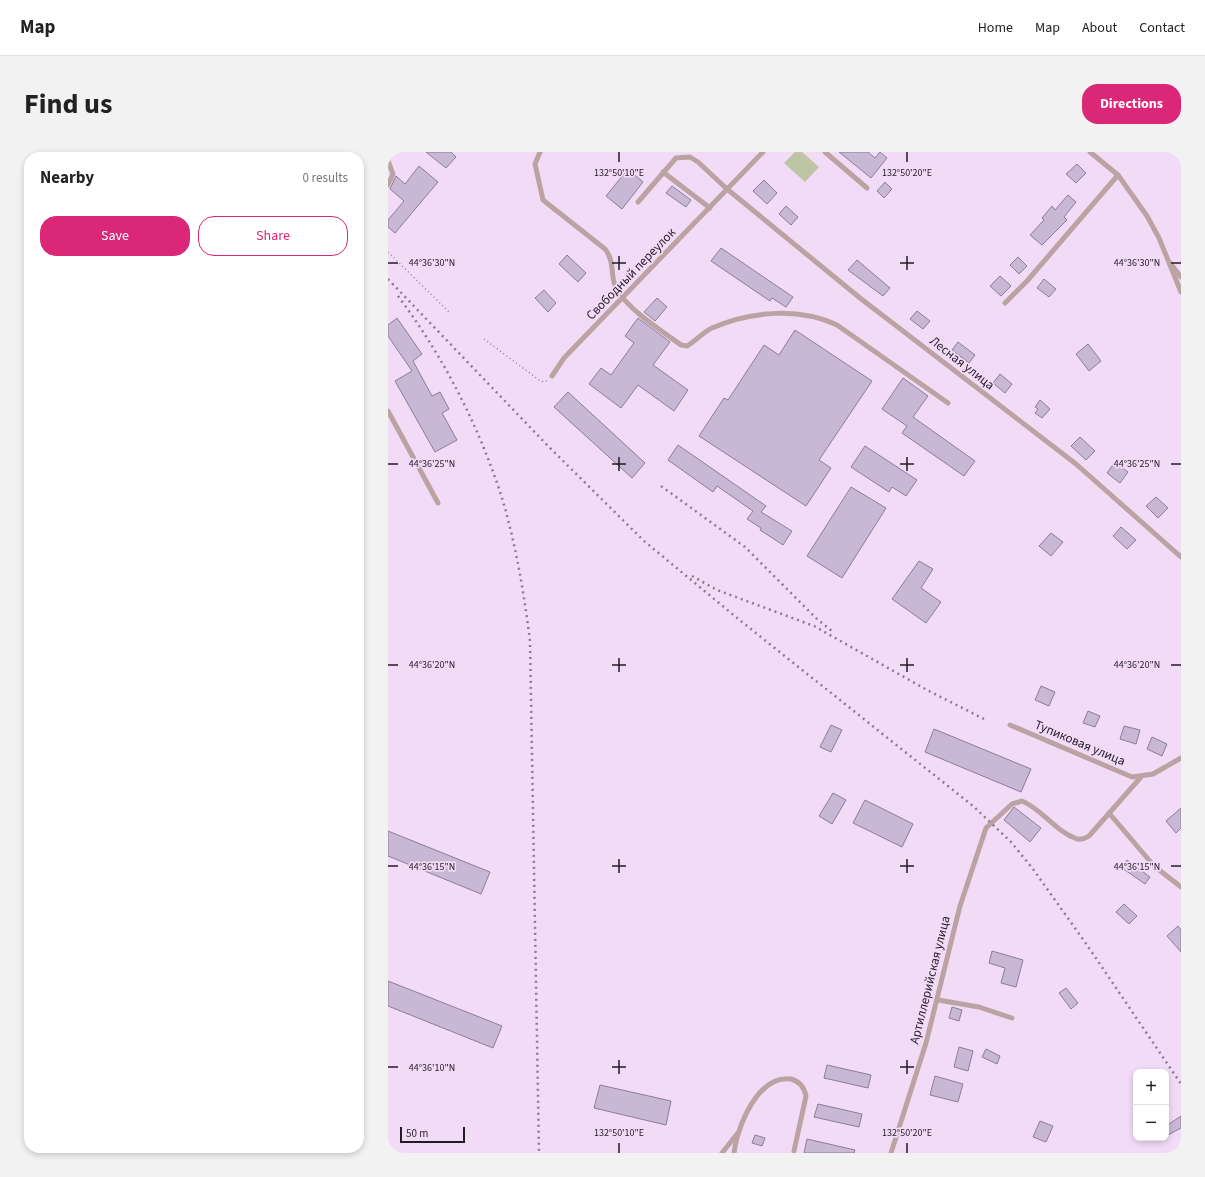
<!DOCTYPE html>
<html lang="en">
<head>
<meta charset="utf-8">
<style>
  :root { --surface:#fff; --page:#f2f2f2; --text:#222; --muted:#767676; --line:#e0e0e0; --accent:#db2777 }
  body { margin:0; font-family:"Source Sans 3",sans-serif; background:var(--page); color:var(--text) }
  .controls { position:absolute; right:12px; bottom:12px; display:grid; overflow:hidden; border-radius:8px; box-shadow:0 2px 6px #0003 }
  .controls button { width:36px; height:36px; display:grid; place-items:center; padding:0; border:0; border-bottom:1px solid var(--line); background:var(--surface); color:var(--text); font:20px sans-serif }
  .scale { position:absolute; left:12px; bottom:10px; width:65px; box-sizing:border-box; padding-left:4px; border:2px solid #231b25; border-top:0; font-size:11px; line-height:14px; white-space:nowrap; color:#231b25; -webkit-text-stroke:3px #f2dbf7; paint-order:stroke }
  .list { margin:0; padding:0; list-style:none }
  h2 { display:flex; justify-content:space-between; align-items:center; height:52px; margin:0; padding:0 16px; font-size:17px }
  h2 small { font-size:13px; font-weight:400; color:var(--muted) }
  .actions { display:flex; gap:8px; padding:12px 16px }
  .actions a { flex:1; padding:9px 0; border:1px solid var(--accent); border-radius:16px; text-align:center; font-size:14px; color:var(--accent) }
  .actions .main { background:var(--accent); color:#fff }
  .map { position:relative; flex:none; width:793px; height:1001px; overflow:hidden; border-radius:16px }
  header { display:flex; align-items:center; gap:24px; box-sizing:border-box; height:56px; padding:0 20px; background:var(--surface); border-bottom:1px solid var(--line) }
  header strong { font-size:19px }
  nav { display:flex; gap:22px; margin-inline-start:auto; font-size:14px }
  .intro { display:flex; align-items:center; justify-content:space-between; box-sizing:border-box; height:96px; padding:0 24px }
  h1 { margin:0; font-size:28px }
  .button { padding:10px 18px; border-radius:16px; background:var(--accent); color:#fff; font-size:14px; font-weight:700 }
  main { display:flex; gap:24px; padding:0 24px }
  aside { flex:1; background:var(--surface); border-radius:16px; box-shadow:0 2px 6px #0003 }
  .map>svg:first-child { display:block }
  .green { fill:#bdc5a4 }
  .building { fill:#c8b8d6; stroke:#8c7c99 }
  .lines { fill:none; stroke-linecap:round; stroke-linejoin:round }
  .path { stroke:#928296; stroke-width:1.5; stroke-dasharray:1 3; stroke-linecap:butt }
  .lane { stroke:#bca3a3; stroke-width:5 }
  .rail { stroke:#8a7b8e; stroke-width:2.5; stroke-dasharray:2 4; stroke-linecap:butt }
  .ticks { fill:none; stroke:#231b25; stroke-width:1.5 }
  .labels { text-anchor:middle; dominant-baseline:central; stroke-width:3.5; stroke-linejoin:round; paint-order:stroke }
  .street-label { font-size:13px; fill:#231b25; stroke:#f2dbf7 }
  .ticks-label { font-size:10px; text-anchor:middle; fill:#231b25; stroke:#f2dbf7; stroke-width:3.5; stroke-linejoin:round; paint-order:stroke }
</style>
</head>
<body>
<header>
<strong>Map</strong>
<nav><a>Home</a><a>Map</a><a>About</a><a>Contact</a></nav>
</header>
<div class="intro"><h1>Find us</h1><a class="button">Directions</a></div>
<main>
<aside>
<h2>Nearby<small>0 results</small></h2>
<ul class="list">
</ul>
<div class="actions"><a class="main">Save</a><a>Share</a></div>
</aside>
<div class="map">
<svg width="793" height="1001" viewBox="0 0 793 1001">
  <rect width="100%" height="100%" fill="#f2dbf7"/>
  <polygon class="green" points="407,0 414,0 431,15 417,30 396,11"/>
  <g class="building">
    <polygon points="38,0 63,0 68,5 58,16"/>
    <polygon points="451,0 480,0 487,6 492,0 499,6 483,26"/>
    <polygon points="689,12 698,21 688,31 678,22"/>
    <polygon points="31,14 50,30 7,81 0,75 0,68 16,49 2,37 8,24 17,32"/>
    <polygon points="240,17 255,30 234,57 218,44"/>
    <polygon points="376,28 389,41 379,52 365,39"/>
    <polygon points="497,30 504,37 496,46 489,39"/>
    <polygon points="284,34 303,48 298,55 278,41"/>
    <polygon points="680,43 688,50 676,65 679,68 654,93 642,83 656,68 654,66 664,54 667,58"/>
    <polygon points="398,54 410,65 403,73 391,62"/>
    <polygon points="333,96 405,145 398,155 384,146 382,149 323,109"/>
    <polygon points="179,103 198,121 190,130 171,112"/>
    <polygon points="630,105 639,114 631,122 622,113"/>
    <polygon points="469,108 502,136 495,144 460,118"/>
    <polygon points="612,124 623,134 613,144 602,134"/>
    <polygon points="656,127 668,137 661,145 649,136"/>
    <polygon points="156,138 168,151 160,160 147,146"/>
    <polygon points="269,146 279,155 267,169 256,160"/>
    <polygon points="529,159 542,169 535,177 522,167"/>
    <polygon points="9,166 34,202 25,209 44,244 52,240 61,257 54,261 69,288 47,300 7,229 24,219 0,184 0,173"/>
    <polygon points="250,166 282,190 265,213 300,238 286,259 250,233 233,256 201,232 213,216 223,223 246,191 237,184"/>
    <polygon points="407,178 484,229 431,308 443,316 418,354 311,284 336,246 340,248 376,193 391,203"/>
    <polygon points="570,190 587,203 581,211 564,198"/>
    <polygon points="700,192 713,209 701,219 688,202"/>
    <polygon points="612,222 624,232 617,241 605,231"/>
    <polygon points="515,226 540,244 525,265 587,309 576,324 514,281 519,274 494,257"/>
    <polygon points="180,240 257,311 244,326 166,255"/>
    <polygon points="652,248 662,257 654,266 647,261 650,257 647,255"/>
    <polygon points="692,285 707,299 698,308 683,294"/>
    <polygon points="290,293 378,354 373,360 404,379 395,393 372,378 373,376 359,367 365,359 329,334 325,340 280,308"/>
    <polygon points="477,294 529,328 518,344 504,335 501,340 463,315"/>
    <polygon points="727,310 740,320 732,331 719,321"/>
    <polygon points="463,335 498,356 454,426 419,404"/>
    <polygon points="768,345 780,356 770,366 758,354"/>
    <polygon points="733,375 748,388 739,397 725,384"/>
    <polygon points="663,381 675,390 663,404 651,394"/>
    <polygon points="531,409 545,417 533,436 553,450 538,471 504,447"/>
    <polygon points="653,534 667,540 661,554 647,548"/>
    <polygon points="700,559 712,564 707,575 695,571"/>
    <polygon points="443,573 454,578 443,600 432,595"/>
    <polygon points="736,574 752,578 748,592 732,587"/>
    <polygon points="546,577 643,617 633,640 537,600"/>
    <polygon points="764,585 779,592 774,604 759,597"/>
    <polygon points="445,641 458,648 444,672 431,664"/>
    <polygon points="477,648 525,672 514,695 465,671"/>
    <polygon points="626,655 653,676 642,690 616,668"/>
    <polygon points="793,656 793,676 788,681 778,669"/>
    <polygon points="0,679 102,720 93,742 0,704"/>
    <polygon points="739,708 762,725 757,732 734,716"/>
    <polygon points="736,752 749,764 741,772 728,760"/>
    <polygon points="790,774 793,778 793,800 779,784"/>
    <polygon points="604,799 635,808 628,835 613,831 617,816 601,811"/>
    <polygon points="0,829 114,874 105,896 0,854"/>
    <polygon points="678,836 690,851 683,857 671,841"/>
    <polygon points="564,855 574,858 571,869 561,866"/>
    <polygon points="571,895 585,899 580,919 566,915"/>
    <polygon points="598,897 612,904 609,912 594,905"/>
    <polygon points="439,913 483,923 480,936 436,926"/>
    <polygon points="547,924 575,932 570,950 542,943"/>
    <polygon points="212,933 283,949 278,973 206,956"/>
    <polygon points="430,952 474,962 471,975 426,965"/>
    <polygon points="793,964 793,976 778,984 778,974"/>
    <polygon points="652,969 665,974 658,990 645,985"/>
    <polygon points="367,983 377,986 374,994 364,991"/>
    <polygon points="419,987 467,998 466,1001 416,1001"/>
  </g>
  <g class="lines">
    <g class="path">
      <polyline points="0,100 62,161"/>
      <polyline points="96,187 151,228 156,230 160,228"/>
    </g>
    <g class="lane">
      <path d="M152 0 147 12 155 48 217 97C228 111 221 124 229 138 242 159 274 179 293 193L299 194C308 189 315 180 324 176 363 159 411 155 449 173L560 251"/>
      <polyline points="437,0 479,36"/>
      <polyline points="702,0 730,23 759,64 771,86 793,140"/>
      <polyline points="0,9 5,22 0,33"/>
      <polyline points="275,20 322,56"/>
      <polyline points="250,50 288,6 302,5 310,10 339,37 472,146 688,312 793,405"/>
      <polyline points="783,112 793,125"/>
      <polyline points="617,151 639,129 730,23"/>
      <polyline points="164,224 176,206 375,0"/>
      <polyline points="0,259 50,351"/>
      <polyline points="622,573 744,625 765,622 793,606"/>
      <polyline points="721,661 766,714 793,735"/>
      <polyline points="550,848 591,855 624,866"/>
      <polyline points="334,1001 349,982"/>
      <path d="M346 1001C349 975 370 922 403 927 411 929 416 935 418 944L406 999"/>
      <path d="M503 1001 538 891 572 754 598 676 624 652 634 649C654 657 668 680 689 687 694 688 698 686 701 684L753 625"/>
    </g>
    <g class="rail">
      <polyline points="0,127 160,294 256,389 354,470 585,654 623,690 645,717 699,793 793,932"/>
      <path d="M10 144C55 204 91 274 114 346 128 393 136 441 142 489L151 1001"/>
      <polyline points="273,334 357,395 428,466 445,480"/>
      <polyline points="304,424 329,438 426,474 539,538 596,567"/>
    </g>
  </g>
  <path class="ticks" d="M231 0V10M519 0V10M231 104V118M519 104V118M0 111H10M224 111H238M512 111H526M783 111H793M231 305V319M519 305V319M0 312H10M224 312H238M512 312H526M783 312H793M231 506V520M519 506V520M0 513H10M224 513H238M512 513H526M783 513H793M231 707V721M519 707V721M0 714H10M224 714H238M512 714H526M783 714H793M231 908V922M519 908V922M0 915H10M224 915H238M512 915H526M231 991V1001M519 991V1001"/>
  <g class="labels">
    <g class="street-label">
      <text transform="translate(243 122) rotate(-46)">Свободный переулок</text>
      <text transform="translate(574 211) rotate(38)">Лесная улица</text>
      <text transform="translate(692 591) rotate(23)">Тупиковая улица</text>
      <text transform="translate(542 828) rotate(-76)">Артиллерийская улица</text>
    </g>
  </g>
  <g class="ticks-label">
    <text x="231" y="24">132°50'10"E</text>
    <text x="519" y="24">132°50'20"E</text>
    <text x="44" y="114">44°36'30"N</text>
    <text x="749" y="114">44°36'30"N</text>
    <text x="44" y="315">44°36'25"N</text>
    <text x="749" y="315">44°36'25"N</text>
    <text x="44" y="516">44°36'20"N</text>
    <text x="749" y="516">44°36'20"N</text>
    <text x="44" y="718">44°36'15"N</text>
    <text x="749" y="718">44°36'15"N</text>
    <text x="44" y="919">44°36'10"N</text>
    <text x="231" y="984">132°50'10"E</text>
    <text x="519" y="984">132°50'20"E</text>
  </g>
</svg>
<div class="controls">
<button>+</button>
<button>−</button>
</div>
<div class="scale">50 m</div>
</div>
</main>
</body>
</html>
